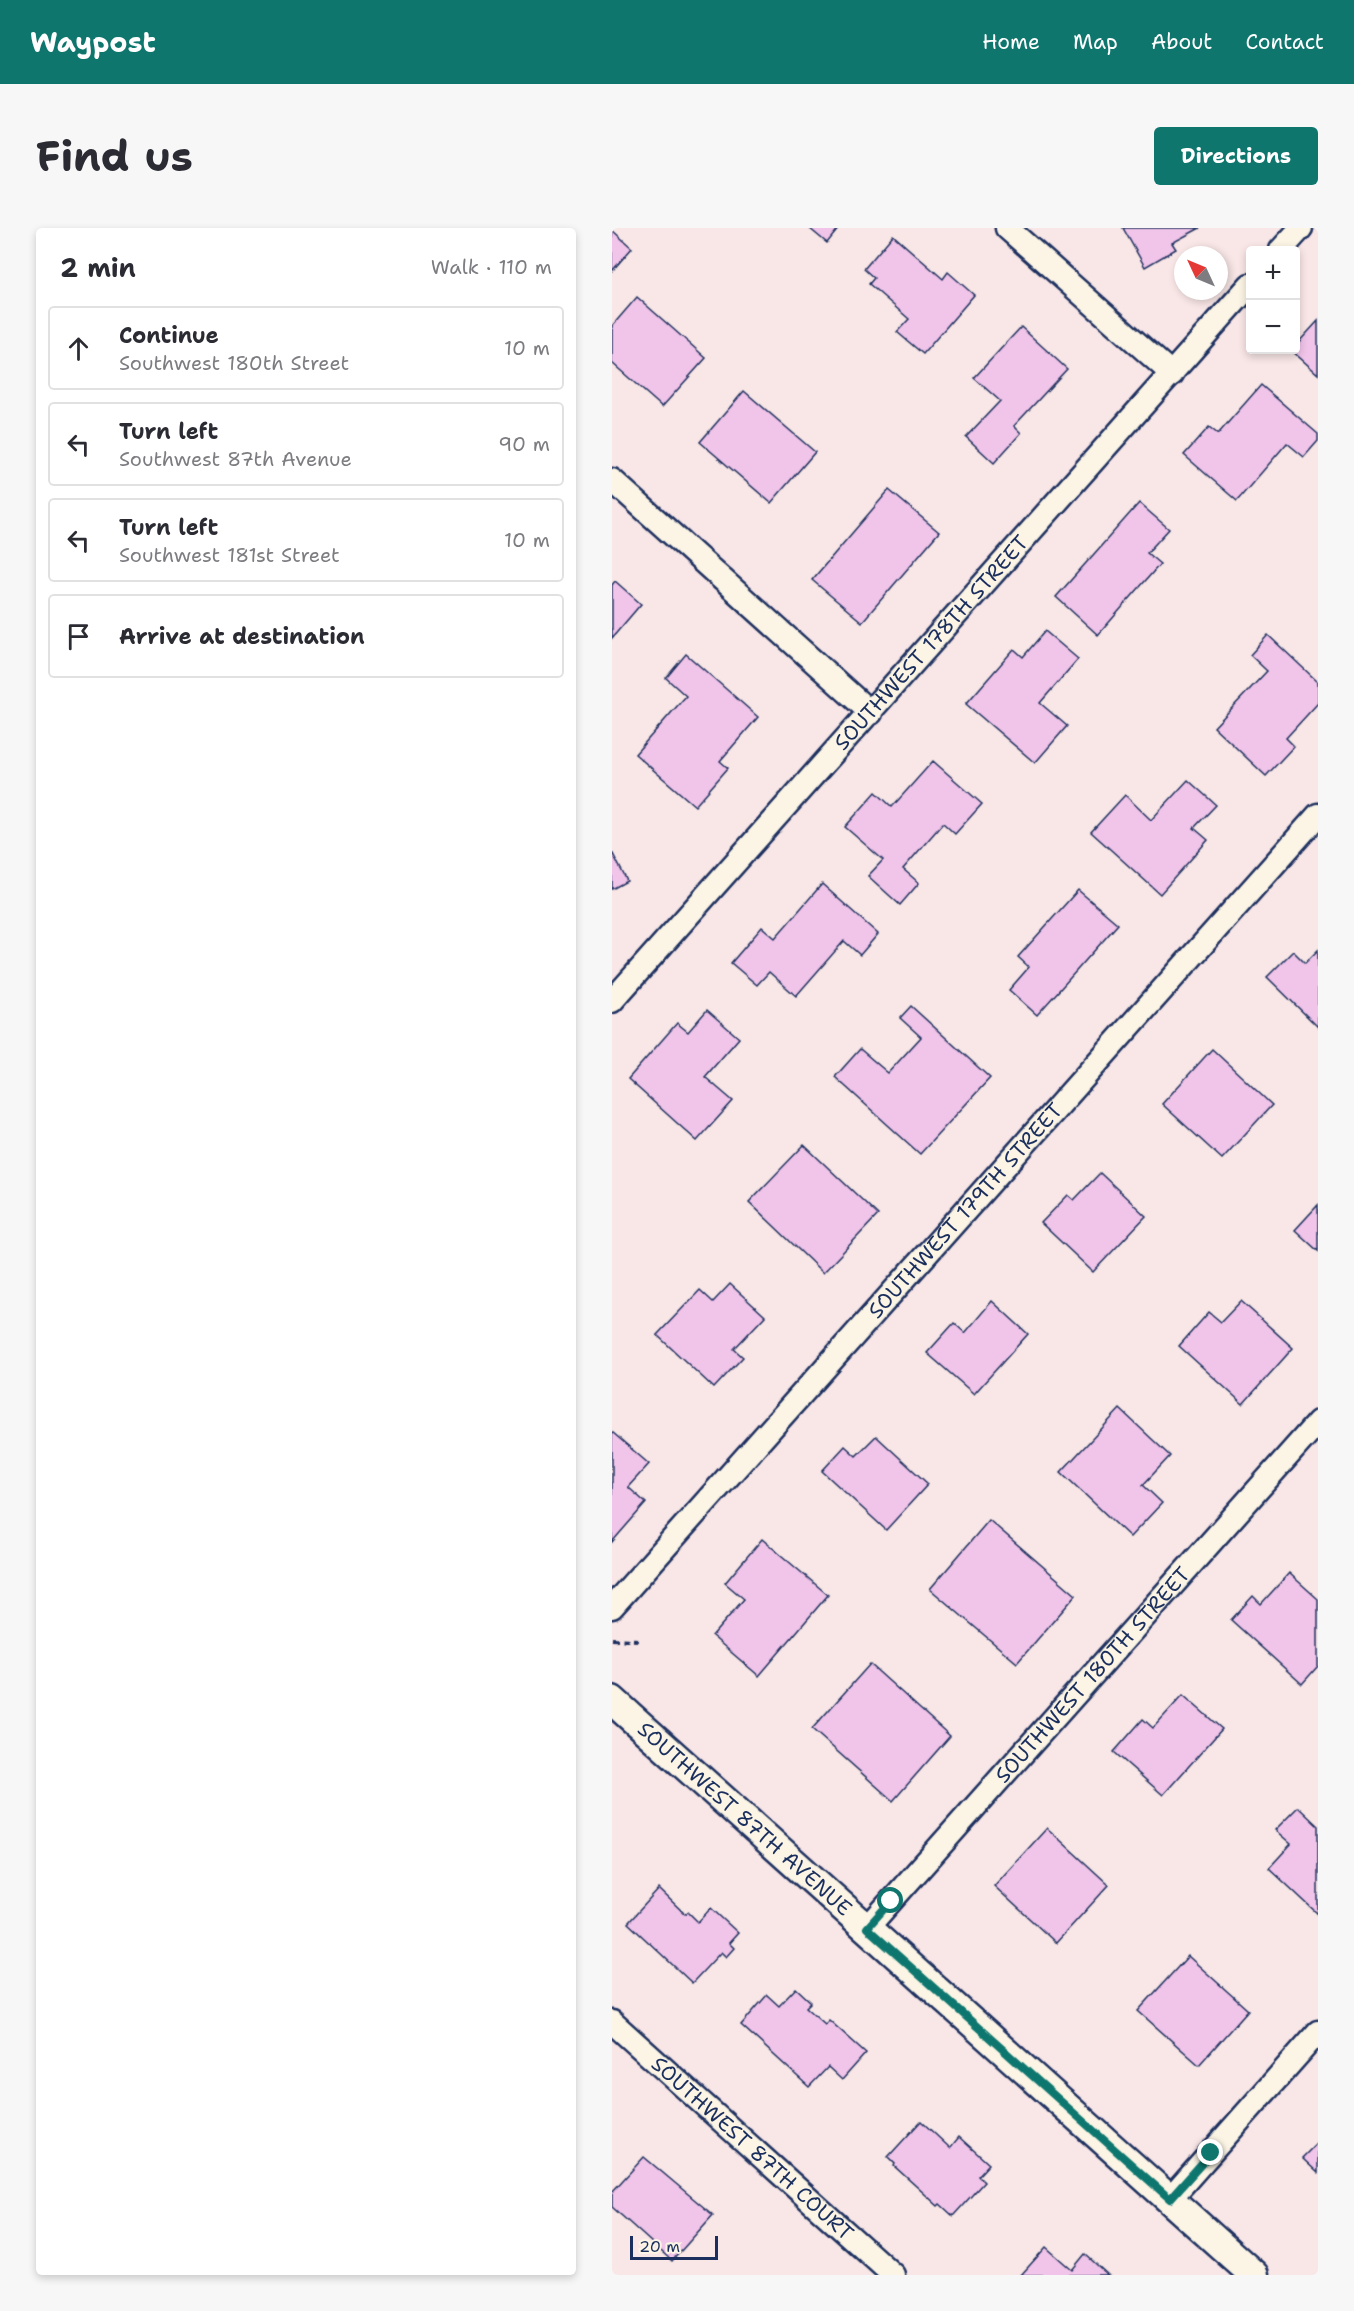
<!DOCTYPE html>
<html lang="en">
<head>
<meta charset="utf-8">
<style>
  :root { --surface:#fff; --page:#f7f7f7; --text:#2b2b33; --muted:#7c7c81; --line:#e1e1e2; --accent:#0f766e }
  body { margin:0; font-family:"Shantell Sans",sans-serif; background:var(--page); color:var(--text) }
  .controls { position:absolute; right:18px; top:18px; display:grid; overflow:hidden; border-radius:6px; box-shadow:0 3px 9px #0003 }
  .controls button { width:54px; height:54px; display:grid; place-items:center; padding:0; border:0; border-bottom:2px solid var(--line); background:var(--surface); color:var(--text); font:30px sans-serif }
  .compass { position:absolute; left:562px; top:18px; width:54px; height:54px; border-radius:50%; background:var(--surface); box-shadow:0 3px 9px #0003; rotate:314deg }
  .scale { position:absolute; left:18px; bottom:15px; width:88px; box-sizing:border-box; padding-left:6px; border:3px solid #1b2f5e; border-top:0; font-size:16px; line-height:21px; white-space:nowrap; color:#1b2f5e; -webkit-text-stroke:4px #fcf5e5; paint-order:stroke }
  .stop { position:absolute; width:18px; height:18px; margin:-14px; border:4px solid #0f766e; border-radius:50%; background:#fff }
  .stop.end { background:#0f766e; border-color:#fff; box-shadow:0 2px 6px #0008 }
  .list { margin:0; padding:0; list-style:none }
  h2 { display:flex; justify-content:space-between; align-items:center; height:78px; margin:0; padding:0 24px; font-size:26px }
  h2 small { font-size:20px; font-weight:400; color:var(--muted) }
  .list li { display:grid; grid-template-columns:39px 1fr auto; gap:18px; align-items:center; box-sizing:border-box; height:84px; margin:0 12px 12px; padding:0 12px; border:2px solid var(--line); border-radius:6px }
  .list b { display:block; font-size:22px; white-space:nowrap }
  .list p { margin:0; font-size:20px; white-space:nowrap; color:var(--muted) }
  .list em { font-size:20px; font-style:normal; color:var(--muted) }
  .icon { flex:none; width:33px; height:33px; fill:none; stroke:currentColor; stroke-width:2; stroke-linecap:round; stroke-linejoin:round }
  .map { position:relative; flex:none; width:706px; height:2047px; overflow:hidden; border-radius:6px }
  header { display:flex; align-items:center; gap:36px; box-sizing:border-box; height:84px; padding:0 30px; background:var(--accent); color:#fff }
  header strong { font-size:28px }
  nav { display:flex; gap:33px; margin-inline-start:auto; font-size:21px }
  .intro { display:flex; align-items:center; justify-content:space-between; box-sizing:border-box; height:144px; padding:0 36px }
  h1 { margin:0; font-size:42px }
  .button { padding:15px 27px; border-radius:6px; background:var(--accent); color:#fff; font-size:21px; font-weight:700 }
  main { display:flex; gap:36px; padding:0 36px }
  aside { flex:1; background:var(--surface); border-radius:6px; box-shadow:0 3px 9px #0003 }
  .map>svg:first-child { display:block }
  .building { fill:#f1c4e9; stroke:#1b2f5e; stroke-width:1.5 }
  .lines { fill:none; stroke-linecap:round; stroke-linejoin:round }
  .minor-casing { stroke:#1b2f5e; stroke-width:27 }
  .tertiary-casing { stroke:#1b2f5e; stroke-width:33 }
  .path { stroke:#1b2f5e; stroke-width:4; stroke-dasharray:6 4.5; stroke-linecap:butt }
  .minor { stroke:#fcf5e5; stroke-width:22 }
  .tertiary { stroke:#fcf5e5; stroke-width:28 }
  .route { stroke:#0f766e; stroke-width:8 }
  .labels { text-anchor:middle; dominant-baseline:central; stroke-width:6; stroke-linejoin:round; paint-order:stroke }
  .street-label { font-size:21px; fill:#1b2f5e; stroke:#fcf5e5 }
</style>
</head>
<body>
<header>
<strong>Waypost</strong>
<nav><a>Home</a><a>Map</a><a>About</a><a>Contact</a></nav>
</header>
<div class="intro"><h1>Find us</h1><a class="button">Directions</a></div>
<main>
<aside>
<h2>2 min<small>Walk · 110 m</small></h2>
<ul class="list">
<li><svg class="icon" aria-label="ahead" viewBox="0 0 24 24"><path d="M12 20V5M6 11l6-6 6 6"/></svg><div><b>Continue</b><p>Southwest 180th Street</p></div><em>10 m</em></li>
<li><svg class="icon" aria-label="left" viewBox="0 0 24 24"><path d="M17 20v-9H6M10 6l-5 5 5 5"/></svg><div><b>Turn left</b><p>Southwest 87th Avenue</p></div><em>90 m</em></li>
<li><svg class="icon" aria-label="left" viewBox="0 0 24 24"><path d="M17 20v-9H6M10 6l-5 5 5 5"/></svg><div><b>Turn left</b><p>Southwest 181st Street</p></div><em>10 m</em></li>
<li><svg class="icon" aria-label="arrive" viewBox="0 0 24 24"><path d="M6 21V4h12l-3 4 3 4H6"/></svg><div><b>Arrive at destination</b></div></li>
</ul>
</aside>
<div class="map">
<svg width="706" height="2047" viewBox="0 0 706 2047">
  <rect width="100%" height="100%" fill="#f9e6e6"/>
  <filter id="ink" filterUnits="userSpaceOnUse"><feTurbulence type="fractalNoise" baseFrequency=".0167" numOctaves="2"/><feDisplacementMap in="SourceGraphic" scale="12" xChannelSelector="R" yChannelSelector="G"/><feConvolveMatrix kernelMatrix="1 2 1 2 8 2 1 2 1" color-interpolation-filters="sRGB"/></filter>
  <g filter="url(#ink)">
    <g class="building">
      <polygon points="197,0 227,0 215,15"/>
      <polygon points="511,0 588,0 560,15 564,21 533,39"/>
      <polygon points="0,2 20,20 0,43"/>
      <polygon points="281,7 331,51 336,44 362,67 311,126 285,104 297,91 257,56 262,50 252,41"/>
      <polygon points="25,69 94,130 50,179 0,135 0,98"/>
      <polygon points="706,93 706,146 679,122 684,122 684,117"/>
      <polygon points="409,99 455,141 402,198 409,205 382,235 354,209 388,173 362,150"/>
      <polygon points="649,157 706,206 706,213 692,229 675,215 625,273 572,227 597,199 606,206"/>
      <polygon points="132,163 203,224 159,275 88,214"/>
      <polygon points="277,262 327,304 250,394 200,352"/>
      <polygon points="527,275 557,301 535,325 548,336 486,407 444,369"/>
      <polygon points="3,353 29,376 0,410 0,357"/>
      <polygon points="433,403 466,431 428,475 455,498 423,535 354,476 402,421 411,429"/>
      <polygon points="656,407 706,454 706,475 674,510 682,518 654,548 602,499 655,443 638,427"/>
      <polygon points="74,426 146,489 108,533 116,540 83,578 23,526 74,468 54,450"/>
      <polygon points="321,533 370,576 343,606 331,595 291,641 307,655 288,677 256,648 271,632 233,599 264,564 280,579"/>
      <polygon points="576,552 604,577 582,600 596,612 548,666 479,604 513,567 539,592"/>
      <polygon points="0,624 15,653 0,661"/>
      <polygon points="210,656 266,706 248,727 232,713 184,768 157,744 145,757 119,735 150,699 163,710"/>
      <polygon points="466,662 506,696 425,787 397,762 417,739 406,729"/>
      <polygon points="706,722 706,799 655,749 681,723 693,735"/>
      <polygon points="299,778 378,850 308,926 223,849 248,821 276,845 309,809 288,790"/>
      <polygon points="95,782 127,810 93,849 121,873 85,913 16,851 65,795 76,804"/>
      <polygon points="600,821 660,877 610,931 550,876"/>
      <polygon points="192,917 266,987 211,1045 137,974"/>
      <polygon points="488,945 534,988 481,1044 429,995 456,967 462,972"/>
      <polygon points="706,977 706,1023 683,1002"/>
      <polygon points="118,1056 153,1088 122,1121 131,1129 102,1160 45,1107 88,1062 101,1074"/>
      <polygon points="380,1073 416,1106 362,1166 315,1125 342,1095 353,1105"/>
      <polygon points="629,1073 681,1120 631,1176 567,1118 597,1084 609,1094"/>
      <polygon points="508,1181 558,1228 531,1257 550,1275 518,1309 449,1244"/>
      <polygon points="0,1204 37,1236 16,1259 34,1275 0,1314"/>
      <polygon points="264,1208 316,1256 274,1302 210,1243 233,1218 244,1228"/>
      <polygon points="377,1292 464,1367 405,1435 318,1361"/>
      <polygon points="150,1311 216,1367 147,1448 100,1408 132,1371 113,1355"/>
      <polygon points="677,1345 706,1371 706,1438 690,1456 619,1392 641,1368 649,1376"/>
      <polygon points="258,1436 338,1508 281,1573 200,1501"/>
      <polygon points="571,1467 610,1501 551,1567 502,1524 531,1491 541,1500"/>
      <polygon points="686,1579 706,1598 706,1686 657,1640 679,1616 663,1602"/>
      <polygon points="435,1600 497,1657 444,1715 382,1658"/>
      <polygon points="47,1661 73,1686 76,1684 86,1694 99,1680 126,1705 117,1715 122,1720 114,1729 109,1724 80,1755 16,1695"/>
      <polygon points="576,1728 636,1782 587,1837 526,1783"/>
      <polygon points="184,1760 199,1774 194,1779 213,1796 217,1792 254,1825 230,1852 216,1839 197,1859 129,1797 155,1767 167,1778"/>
      <polygon points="309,1893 338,1920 347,1909 377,1936 366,1948 372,1954 341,1988 328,1976 326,1978 282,1938 283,1936 276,1929"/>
      <polygon points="706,1914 706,1945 690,1930"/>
      <polygon points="32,1929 101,1987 60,2033 0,1979 0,1964"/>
      <polygon points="434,2019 460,2042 473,2026 496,2047 409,2047"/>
    </g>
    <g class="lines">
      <defs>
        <g id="minor">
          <polyline points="395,0 560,146"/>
          <polyline points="669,22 689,0"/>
          <polyline points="0,252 259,485"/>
          <path id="s1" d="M0 773 638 57"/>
          <path id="s2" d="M0 1379 706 587"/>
          <path id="s3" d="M255 1700 706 1194"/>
          <path id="s4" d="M0 1794 281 2047"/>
          <polyline points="558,1971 706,1804"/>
        </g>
        <g id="tertiary">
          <path id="s5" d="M0 1472 642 2047"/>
        </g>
      </defs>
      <use href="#minor" class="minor-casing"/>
      <use href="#tertiary" class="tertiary-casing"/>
      <polyline class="path" points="0,1411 26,1412"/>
      <use href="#minor" class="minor"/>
      <use href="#tertiary" class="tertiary"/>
    </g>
  </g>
  <g class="lines" filter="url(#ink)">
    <polyline class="route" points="279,1673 255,1700 558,1971 599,1925"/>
  </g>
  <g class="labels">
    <g class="street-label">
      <text stroke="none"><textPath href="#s1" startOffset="480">SOUTHWEST 178TH STREET</textPath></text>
      <text stroke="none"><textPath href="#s2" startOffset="531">SOUTHWEST 179TH STREET</textPath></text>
      <text stroke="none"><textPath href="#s3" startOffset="339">SOUTHWEST 180TH STREET</textPath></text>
      <text stroke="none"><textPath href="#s5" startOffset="178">SOUTHWEST 87TH AVENUE</textPath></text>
      <text stroke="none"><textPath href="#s4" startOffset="189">SOUTHWEST 87TH COURT</textPath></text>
    </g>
  </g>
</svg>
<div class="controls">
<button>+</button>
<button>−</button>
</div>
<svg class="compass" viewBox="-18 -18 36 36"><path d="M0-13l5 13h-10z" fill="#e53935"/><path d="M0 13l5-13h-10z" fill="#7c7c81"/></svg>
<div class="scale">20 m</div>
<div class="stop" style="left:279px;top:1673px"></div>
<div class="stop end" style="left:599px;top:1925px"></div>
</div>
</main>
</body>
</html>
